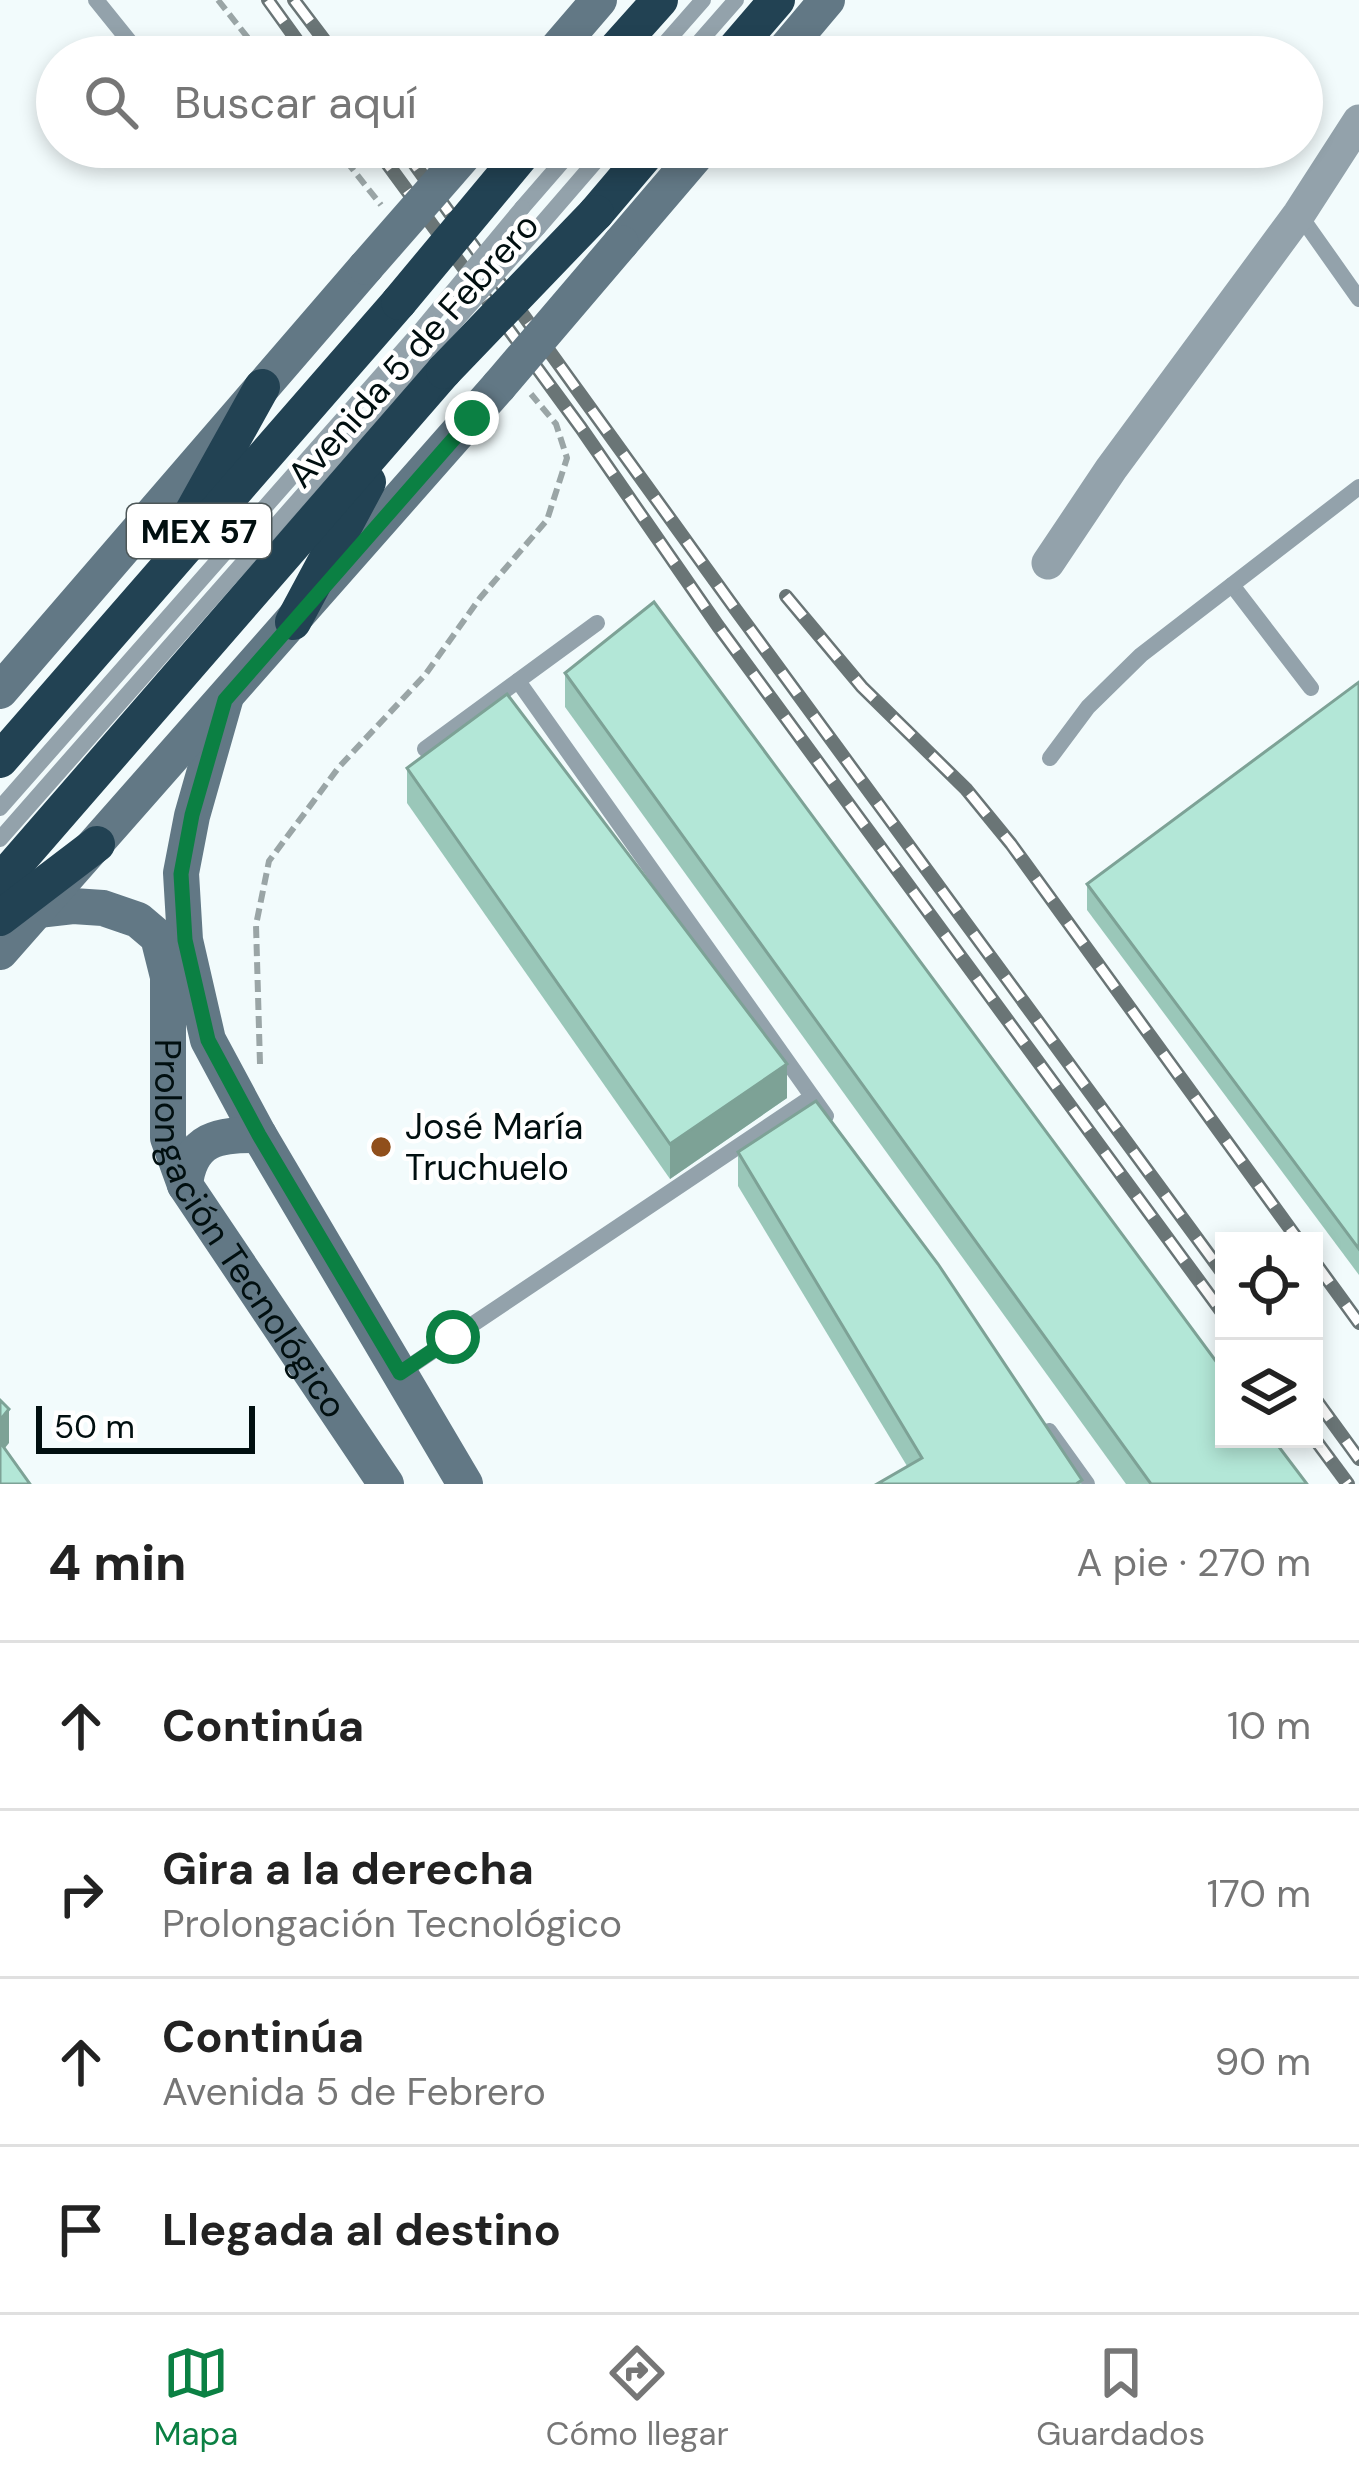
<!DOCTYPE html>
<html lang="es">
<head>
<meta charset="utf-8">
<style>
  :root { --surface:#fff; --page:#f6f6f6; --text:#222; --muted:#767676; --line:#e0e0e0; --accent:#0b8043 }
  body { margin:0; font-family:"DM Sans",sans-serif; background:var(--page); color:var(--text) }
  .controls { position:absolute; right:36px; bottom:36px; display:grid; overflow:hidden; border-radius:0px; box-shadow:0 6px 18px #0003 }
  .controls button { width:108px; height:108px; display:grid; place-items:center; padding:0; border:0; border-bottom:3px solid var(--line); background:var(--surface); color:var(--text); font:60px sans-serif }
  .scale { position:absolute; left:36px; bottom:30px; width:219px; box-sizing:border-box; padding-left:12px; border:6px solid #010f10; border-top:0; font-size:33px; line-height:42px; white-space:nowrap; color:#010f10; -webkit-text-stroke:9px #fff; paint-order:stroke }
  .stop { position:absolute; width:36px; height:36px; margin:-27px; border:9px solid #0b8043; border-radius:50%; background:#fff }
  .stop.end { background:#0b8043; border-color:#fff; box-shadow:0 3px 12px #0008 }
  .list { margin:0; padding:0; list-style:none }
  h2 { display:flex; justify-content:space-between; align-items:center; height:156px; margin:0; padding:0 48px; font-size:51px }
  h2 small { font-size:39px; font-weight:400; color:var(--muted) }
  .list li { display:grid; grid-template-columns:78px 1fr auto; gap:36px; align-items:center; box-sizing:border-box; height:168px; padding:0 48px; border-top:3px solid var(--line) }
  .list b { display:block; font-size:45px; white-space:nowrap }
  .list p { margin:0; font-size:39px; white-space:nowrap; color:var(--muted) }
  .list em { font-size:39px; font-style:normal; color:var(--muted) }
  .icon { flex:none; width:66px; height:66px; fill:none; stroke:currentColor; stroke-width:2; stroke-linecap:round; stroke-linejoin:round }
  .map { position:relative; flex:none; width:1359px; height:1484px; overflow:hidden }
  .search { position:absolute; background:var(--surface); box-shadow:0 6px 18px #0003; left:36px; right:36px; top:36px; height:132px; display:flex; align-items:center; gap:30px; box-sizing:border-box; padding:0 42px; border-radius:66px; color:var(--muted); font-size:45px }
  .sheet { height:828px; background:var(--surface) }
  nav { display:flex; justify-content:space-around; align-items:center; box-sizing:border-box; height:168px; border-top:3px solid var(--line); background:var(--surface); font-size:33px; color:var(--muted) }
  nav a { display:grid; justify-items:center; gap:6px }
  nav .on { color:var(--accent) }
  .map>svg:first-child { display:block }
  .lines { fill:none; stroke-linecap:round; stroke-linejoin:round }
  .path { stroke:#9aa5a6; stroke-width:6; stroke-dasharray:12 6; stroke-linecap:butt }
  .lane { stroke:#93a2ab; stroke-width:16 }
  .street { stroke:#93a2ab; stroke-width:33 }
  .secondary { stroke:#627885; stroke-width:36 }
  .highway { stroke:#224253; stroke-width:36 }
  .rail-casing { stroke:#6a7576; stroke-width:14 }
  .rail { stroke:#fff; stroke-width:9; stroke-dasharray:27; stroke-linecap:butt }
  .lane-bridge { stroke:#93a2ab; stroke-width:16 }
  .secondary-bridge { stroke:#627885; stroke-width:36 }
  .highway-bridge { stroke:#224253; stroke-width:36 }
  .wall { fill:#9ac7b9 }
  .shaded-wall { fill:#7da296 }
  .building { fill:#b3e7d7; stroke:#7da296; stroke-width:3 }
  .route { stroke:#0b8043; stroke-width:15 }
  .poi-dot { fill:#904f1b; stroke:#fff; stroke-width:4.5 }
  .labels { text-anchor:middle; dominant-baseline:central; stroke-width:9; stroke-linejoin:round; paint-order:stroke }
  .shield { fill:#fff; stroke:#4d5758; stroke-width:3 }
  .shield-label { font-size:33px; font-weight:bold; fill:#010f10 }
  .street-label { font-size:36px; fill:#010f10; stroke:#fff }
  .poi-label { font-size:36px; fill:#010f10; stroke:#fff; text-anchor:start }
</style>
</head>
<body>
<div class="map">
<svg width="1359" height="1484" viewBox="0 0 1359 1484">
  <rect width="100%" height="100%" fill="#f2fbfc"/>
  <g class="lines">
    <g class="path">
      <polyline points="218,0 263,57"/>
      <polyline points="335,147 381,205"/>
      <polyline points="260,1064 256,925 269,861 339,767 425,675 480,598 547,520 567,458 556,424 531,394"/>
    </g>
    <g class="lane">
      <polyline points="96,0 142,57"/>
      <polyline points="653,57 703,0"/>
      <polyline points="686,57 736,0"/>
      <polyline points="522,208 575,147"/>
      <polyline points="1299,214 1359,299"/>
      <polyline points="538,228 608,147"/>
      <polyline points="1232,585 1311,688"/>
      <polyline points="518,681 826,1116"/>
      <polyline points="425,749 597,623"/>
      <polyline points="1050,758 1088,707 1141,655 1359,487"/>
      <polyline points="0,808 420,331"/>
      <polyline points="0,839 432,348"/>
      <polyline points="400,1373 812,1097"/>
      <polyline points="1049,1431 1087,1484"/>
    </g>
    <polyline class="street" points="1048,563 1111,469 1299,214 1359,121"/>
    <g class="secondary">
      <polyline points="550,57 599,0"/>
      <polyline points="779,57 827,0"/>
      <polyline points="621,243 703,147"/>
      <polyline points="0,691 366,267"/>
      <polyline points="225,700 192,816 181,873 185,940 208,1040 259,1135 465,1484"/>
      <path id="s1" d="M38 910 73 906 103 908 138 920 158 937 168 977V1138L185 1185 386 1484"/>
      <polyline points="0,952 499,386"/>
      <path d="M185 1185C190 1138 219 1134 259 1135"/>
    </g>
    <g class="highway">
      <polyline points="609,57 660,0"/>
      <polyline points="728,57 777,0"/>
      <polyline points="596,213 652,147"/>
      <polyline points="188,520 262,387"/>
      <polyline points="293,622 368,482"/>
      <polyline points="0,760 399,302"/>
      <polyline points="0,882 444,371"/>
      <polyline points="0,918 97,844"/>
    </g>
    <defs>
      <g id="rail">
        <polyline points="268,0 309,57"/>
        <polyline points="294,0 337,57"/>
        <polyline points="375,147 581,428 718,626 1224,1315"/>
        <polyline points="402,147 736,610 1224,1275"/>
        <polyline points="786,596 862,687 966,789 1011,844 1299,1241"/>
        <polyline points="1314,1261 1359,1323"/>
        <polyline points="1314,1397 1359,1459"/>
        <polyline points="1314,1438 1348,1484"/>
      </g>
    </defs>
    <use href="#rail" class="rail-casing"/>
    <use href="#rail" class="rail"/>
    <g class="lane-bridge">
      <polyline points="420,331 522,208"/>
      <polyline points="432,348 538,228"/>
    </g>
    <g class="secondary-bridge">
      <polyline points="366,267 471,147"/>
      <polyline points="499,386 621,243"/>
    </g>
    <g class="highway-bridge">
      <polyline points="399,302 528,147"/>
      <polyline points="444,371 596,213"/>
    </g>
  </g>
  <g class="wall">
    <polygon points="565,673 1307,1484 1126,1484 565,707"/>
    <polygon points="1359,682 1359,1275 1087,910 1087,884"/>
    <polygon points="407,768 787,1098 670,1179 407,803"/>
    <polygon points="738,1152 1082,1484 907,1466 738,1186"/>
  </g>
  <g class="shaded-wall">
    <polygon points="787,1064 787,1098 670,1179 670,1144"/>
    <polygon points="9,1409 9,1443 0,1454 0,1420"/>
  </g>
  <g class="building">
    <polygon points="654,602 1224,1372 1224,1439 1273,1439 1307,1484 1151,1484 565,673"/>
    <polygon points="1359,682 1359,1249 1087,884"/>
    <polygon points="507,694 787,1064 670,1144 407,768"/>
    <polygon points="816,1101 938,1264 1082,1480 1076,1484 877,1484 922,1458 738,1152"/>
    <polygon points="0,1400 9,1409 0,1420"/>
    <polygon points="0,1442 30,1484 0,1484"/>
  </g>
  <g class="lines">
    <polyline class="route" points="453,1337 400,1373 259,1135 208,1040 185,940 181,874 192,815 225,700 472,418"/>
  </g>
  <circle class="poi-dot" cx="381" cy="1147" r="12"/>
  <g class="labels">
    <rect class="shield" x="127" y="504" width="144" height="54" rx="9"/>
    <g class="shield-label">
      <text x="199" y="531">MEX 57</text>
    </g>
    <g class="street-label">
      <text transform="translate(413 350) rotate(-48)">Avenida 5 de Febrero</text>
      <text stroke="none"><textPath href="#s1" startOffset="444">Prolongación Tecnológico</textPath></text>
    </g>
    <g class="poi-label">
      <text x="405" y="1126">José María<tspan x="405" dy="41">Truchuelo</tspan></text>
    </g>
  </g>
</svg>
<div class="controls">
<button><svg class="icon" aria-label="locate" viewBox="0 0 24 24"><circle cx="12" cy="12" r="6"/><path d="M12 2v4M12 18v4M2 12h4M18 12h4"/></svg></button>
<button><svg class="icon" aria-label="layers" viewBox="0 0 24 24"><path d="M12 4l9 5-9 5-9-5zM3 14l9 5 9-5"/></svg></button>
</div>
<div class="scale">50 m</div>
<div class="stop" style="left:453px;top:1337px"></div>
<div class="stop end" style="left:472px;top:418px"></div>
<div class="search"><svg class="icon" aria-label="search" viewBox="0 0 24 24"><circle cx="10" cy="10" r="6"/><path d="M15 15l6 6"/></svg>Buscar aquí</div>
</div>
<section class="sheet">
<h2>4 min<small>A pie · 270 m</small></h2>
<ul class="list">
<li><svg class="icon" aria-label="ahead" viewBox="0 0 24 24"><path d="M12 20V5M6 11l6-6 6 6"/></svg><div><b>Continúa</b></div><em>10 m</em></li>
<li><svg class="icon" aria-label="right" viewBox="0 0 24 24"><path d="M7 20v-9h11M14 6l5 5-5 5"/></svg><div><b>Gira a la derecha</b><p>Prolongación Tecnológico</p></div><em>170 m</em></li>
<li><svg class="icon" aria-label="ahead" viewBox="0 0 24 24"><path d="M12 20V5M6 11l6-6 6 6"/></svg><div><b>Continúa</b><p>Avenida 5 de Febrero</p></div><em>90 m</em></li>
<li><svg class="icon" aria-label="arrive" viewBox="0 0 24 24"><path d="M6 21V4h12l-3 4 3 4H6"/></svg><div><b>Llegada al destino</b></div></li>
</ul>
</section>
<nav>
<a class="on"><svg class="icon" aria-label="map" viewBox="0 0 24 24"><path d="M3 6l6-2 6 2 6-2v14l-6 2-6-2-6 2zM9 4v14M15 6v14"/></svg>Mapa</a>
<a><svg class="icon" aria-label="directions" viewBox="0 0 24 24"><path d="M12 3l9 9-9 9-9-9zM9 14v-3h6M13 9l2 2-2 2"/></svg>Cómo llegar</a>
<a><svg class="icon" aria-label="saved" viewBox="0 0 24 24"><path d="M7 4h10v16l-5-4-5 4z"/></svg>Guardados</a>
</nav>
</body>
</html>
